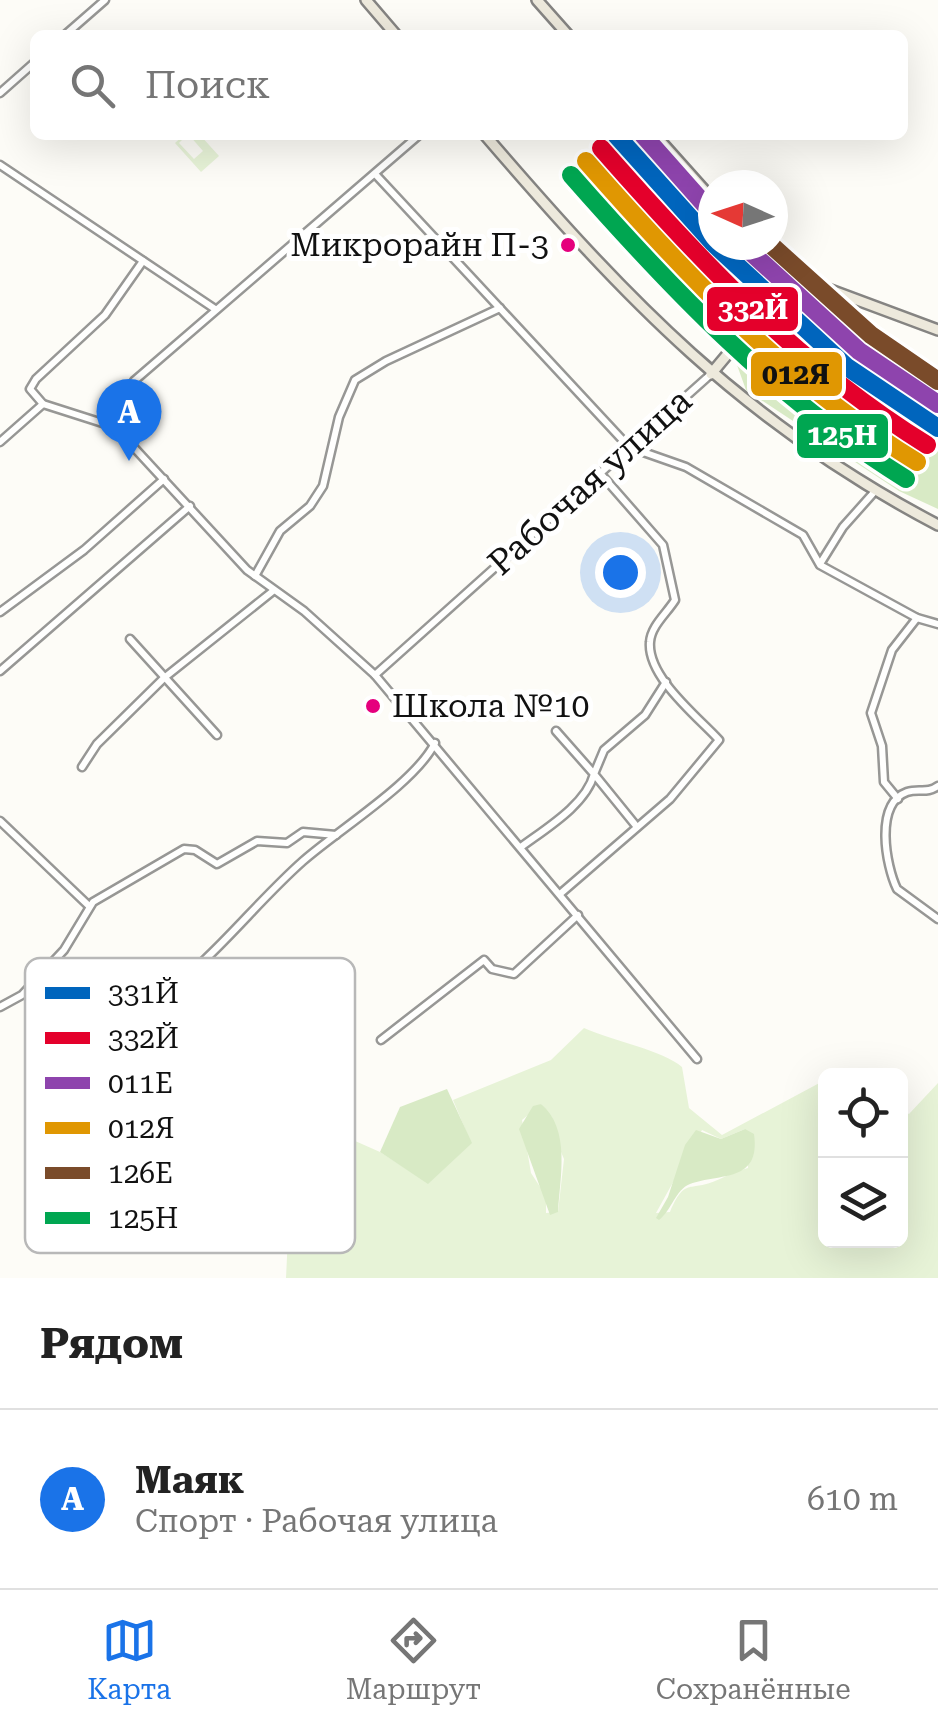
<!DOCTYPE html>
<html lang="ru">
<head>
<meta charset="utf-8">
<style>
  :root { --surface:#fff; --page:#f2f2f2; --text:#222; --muted:#767676; --line:#e0e0e0; --accent:#1a73e8 }
  body { margin:0; font-family:"Roboto Serif",serif; background:var(--page); color:var(--text) }
  .controls { position:absolute; right:30px; bottom:30px; display:grid; overflow:hidden; border-radius:15px; box-shadow:0 10px 40px #0002 }
  .controls button { width:90px; height:90px; display:grid; place-items:center; padding:0; border:0; border-bottom:2px solid var(--line); background:var(--surface); color:var(--text); font:50px sans-serif }
  .compass { position:absolute; left:698px; top:170px; width:90px; height:90px; border-radius:50%; background:var(--surface); box-shadow:0 10px 40px #0002; rotate:273deg }
  .you { position:absolute; left:620px; top:572px; width:35px; height:35px; margin:-25px; border:8px solid #fff; border-radius:50%; background:#1a73e8; box-shadow:0 0 0 15px #1a73e833 }
  .badge { display:grid; place-items:center; width:65px; height:65px; border-radius:50%; background:var(--accent); color:#fff; font-size:32px; font-weight:700 }
  .pin { position:absolute; translate:-50% -82px; filter:drop-shadow(0 2px 5px #0008) }
  .pin::after { content:''; position:absolute; top:52px; width:35px; height:30px; background:inherit; clip-path:polygon(0 0,100% 0,50% 100%) }
  .list { margin:0; padding:0; list-style:none }
  h2 { display:flex; justify-content:space-between; align-items:center; height:130px; margin:0; padding:0 40px; font-size:42px }
  h2 small { font-size:32px; font-weight:400; color:var(--muted) }
  .list li { display:grid; grid-template-columns:65px 1fr auto; gap:30px; align-items:center; box-sizing:border-box; height:180px; padding:0 40px; border-top:2px solid var(--line) }
  .list b { display:block; font-size:38px; white-space:nowrap }
  .list p { margin:0; font-size:32px; white-space:nowrap; color:var(--muted) }
  .list em { font-size:32px; font-style:normal; color:var(--muted) }
  .icon { flex:none; width:55px; height:55px; fill:none; stroke:currentColor; stroke-width:2; stroke-linecap:round; stroke-linejoin:round }
  .map { position:relative; flex:none; width:938px; height:1278px; overflow:hidden }
  .search { position:absolute; background:var(--surface); box-shadow:0 10px 40px #0002; left:30px; right:30px; top:30px; height:110px; display:flex; align-items:center; gap:25px; box-sizing:border-box; padding:0 35px; border-radius:15px; color:var(--muted); font-size:38px }
  .sheet { height:310px; background:var(--surface) }
  nav { display:flex; justify-content:space-around; align-items:center; box-sizing:border-box; height:140px; border-top:2px solid var(--line); background:var(--surface); font-size:28px; color:var(--muted) }
  nav a { display:grid; justify-items:center; gap:5px }
  nav .on { color:var(--accent) }
  .map>svg:first-child { display:block }
  .green { fill:#e7f3d7; fill-rule:evenodd }
  .forest { fill:#d8eac5 }
  .lines { fill:none; stroke-linecap:round; stroke-linejoin:round }
  .minor-casing { stroke:#979795; stroke-width:11 }
  .major-casing { stroke:#858482; stroke-width:14 }
  .minor { stroke:#fffffe; stroke-width:6 }
  .major { stroke:#ede9dc; stroke-width:9 }
  .rail-1-casing { stroke:#fff; stroke-width:25 }
  .rail-2-casing { stroke:#fff; stroke-width:25 }
  .rail-3-casing { stroke:#fff; stroke-width:25 }
  .rail-4-casing { stroke:#fff; stroke-width:25 }
  .rail-5-casing { stroke:#fff; stroke-width:25 }
  .rail-6-casing { stroke:#fff; stroke-width:25 }
  .rail-1 { stroke:#0065bd; stroke-width:18 }
  .rail-2 { stroke:#e4002b; stroke-width:18 }
  .rail-3 { stroke:#8e44ad; stroke-width:18 }
  .rail-4 { stroke:#e09702; stroke-width:18 }
  .rail-5 { stroke:#7a4b2a; stroke-width:18 }
  .rail-6 { stroke:#00a651; stroke-width:18 }
  .bus-dot { fill:#e5007d; stroke:#fff; stroke-width:4 }
  .labels { text-anchor:middle; dominant-baseline:central; stroke-width:10; stroke-linejoin:round; paint-order:stroke }
  .bus-label { font-size:32px; fill:#111; stroke:#fff; text-anchor:end }
  .street-label { font-size:35px; fill:#111; stroke:#fff }
  .key { fill:#fff; stroke:#b8b8b8; stroke-width:2.5 }
  .key-label { font-size:28px; fill:#111 }
  .line-badge { stroke:#fff; stroke-width:4 }
  .badge-label { font-size:28px; text-anchor:middle; font-weight:bold; fill:#fff }
  .pale-badge-label { font-size:28px; text-anchor:middle; font-weight:bold; fill:#111 }
</style>
</head>
<body>
<div class="map">
<svg width="938" height="1278" viewBox="0 0 938 1278">
  <rect width="100%" height="100%" fill="#fdfcf7"/>
  <g class="green">
    <polygon points="184,135 187,135 179,143 194,159 203,151 189,135 200,135 219,156 201,172 175,143"/>
    <path d="M584 1028C611 1040 664 1051 682 1067L689 1108 722 1135 825 1080 826 1240H900L901 1110 909 1114 938 1083V1278H286L289 1215 277 1162 319 1125 380 1152 428 1183 471 1143 453 1100 551 1060ZM541 1104 564 1159 558 1212 546 1213V1196L531 1173 522 1120ZM745 1129 748 1168C736 1171 727 1176 715 1181 689 1192 685 1177 670 1212L656 1213 702 1130 721 1139Z"/>
  </g>
  <g class="forest">
    <polygon points="774,317 876,397 938,436 938,509 899,491 746,390 737,365"/>
    <polygon points="447,1089 472,1143 428,1184 380,1152 400,1107"/>
    <path d="M541 1104C571 1129 560 1178 558 1212L550 1215 519 1129 533 1106Z"/>
    <path d="M745 1129 754 1134C761 1183 720 1173 690 1184 675 1190 672 1210 659 1220L656 1218 668 1197 685 1145 696 1130 721 1139Z"/>
  </g>
  <g class="lines">
    <defs>
      <g id="minor">
        <polyline points="65,35 105,0"/>
        <polyline points="0,93 35,62"/>
        <polyline points="0,165 215,309"/>
        <polyline points="376,175 629,447 686,467 803,535 820,565 917,618 938,624"/>
        <polyline points="134,381 419,135"/>
        <polyline points="43,404 30,389 36,379 105,315 143,261"/>
        <polyline points="0,442 43,404 115,427 247,570 304,611 375,675 697,1059"/>
        <polyline points="820,564 843,527 876,490"/>
        <polyline points="255,576 280,531 310,506 323,486 339,417 355,380 386,361 500,308"/>
        <polyline points="0,612 84,550 164,479"/>
        <polyline points="130,639 217,735"/>
        <polyline points="0,671 190,506"/>
        <polyline points="375,675 711,374"/>
        <polyline points="82,767 97,744 164,678 273,591"/>
        <path d="M938 786C927 794 919 788 907 792 874 804 886 866 897 889L938 919"/>
        <polyline points="898,799 884,782 882,746 871,713 892,650 917,618"/>
        <polyline points="0,821 89,906"/>
        <polyline points="637,827 594,774 604,750 645,715 666,682"/>
        <path d="M521 847C545 829 586 805 594 774L556 731"/>
        <path d="M560 894 670 799 719 740C698 717 647 677 650 642 651 626 667 613 675 600L663 545 600 473"/>
        <path d="M137 997 144 1004 152 1002C212 963 251 907 303 861 338 830 415 783 435 743"/>
        <polyline points="0,1007 22,995 64,950 93,902 184,849 195,850 217,864 257,841 287,843 303,832 336,835"/>
        <polyline points="381,1040 484,960 492,969 514,974 578,915"/>
      </g>
      <g id="major">
        <polyline points="366,0 396,35"/>
        <polyline points="537,0 568,35"/>
        <path d="M485 135C626 299 743 423 938 525"/>
        <polyline points="655,135 713,200"/>
        <polyline points="753,245 793,276 938,330"/>
        <polyline points="711,374 793,276"/>
      </g>
    </defs>
    <use href="#minor" class="minor-casing"/>
    <use href="#major" class="major-casing"/>
    <use href="#minor" class="minor"/>
    <use href="#major" class="major"/>
    <defs>
      <g id="rail-1">
        <polyline points="616,135 713,243"/>
        <polyline points="715,245 847,367 938,428"/>
      </g>
      <path id="rail-2" d="M601 148C700 261 799 366 927 445"/>
      <g id="rail-3">
        <polyline points="643,135 713,214"/>
        <polyline points="743,245 859,351 938,404"/>
      </g>
      <path id="rail-4" d="M586 161C686 275 787 382 917 462"/>
      <polyline id="rail-5" points="771,245 871,335 938,381"/>
      <path id="rail-6" d="M571 175C672 290 775 398 906 479"/>
    </defs>
    <use href="#rail-1" class="rail-1-casing"/>
    <use href="#rail-2" class="rail-2-casing"/>
    <use href="#rail-3" class="rail-3-casing"/>
    <use href="#rail-4" class="rail-4-casing"/>
    <use href="#rail-5" class="rail-5-casing"/>
    <use href="#rail-6" class="rail-6-casing"/>
    <use href="#rail-1" class="rail-1"/>
    <use href="#rail-2" class="rail-2"/>
    <use href="#rail-3" class="rail-3"/>
    <use href="#rail-4" class="rail-4"/>
    <use href="#rail-5" class="rail-5"/>
    <use href="#rail-6" class="rail-6"/>
  </g>
  <g class="bus-dot">
    <circle cx="568" cy="245" r="9"/>
    <circle cx="373" cy="706" r="9"/>
  </g>
  <g class="labels">
    <g class="bus-label">
      <text x="549" y="245">Микрорайн П-3</text>
      <text x="392" y="706" text-anchor="start">Школа №10</text>
    </g>
    <g class="street-label">
      <text transform="translate(590 482) rotate(-42)">Рабочая улица</text>
    </g>
  </g>
  <rect x="25" y="958" width="330" height="295" rx="15" class="key"/>
  <rect x="45" y="987" width="45" height="12" fill="#0065bd"/>
  <rect x="45" y="1032" width="45" height="12" fill="#e4002b"/>
  <rect x="45" y="1077" width="45" height="12" fill="#8e44ad"/>
  <rect x="45" y="1122" width="45" height="12" fill="#e09702"/>
  <rect x="45" y="1167" width="45" height="12" fill="#7a4b2a"/>
  <rect x="45" y="1212" width="45" height="12" fill="#00a651"/>
  <g class="key-label">
    <text x="108" y="1003">331Й</text>
    <text x="108" y="1048">332Й</text>
    <text x="108" y="1093">011Е</text>
    <text x="108" y="1138">012Я</text>
    <text x="108" y="1183">126Е</text>
    <text x="108" y="1228">125Н</text>
  </g>
  <g class="line-badge">
    <rect x="705" y="285" width="95" height="48" rx="10" fill="#e4002b"/>
    <rect x="749" y="350" width="95" height="48" rx="10" fill="#e09702"/>
    <rect x="795" y="412" width="95" height="48" rx="10" fill="#00a651"/>
  </g>
  <g class="badge-label">
    <text x="753" y="319">332Й</text>
    <text x="842" y="445">125Н</text>
  </g>
  <g class="pale-badge-label">
    <text x="796" y="384">012Я</text>
  </g>
</svg>
<div class="controls">
<button><svg class="icon" aria-label="locate" viewBox="0 0 24 24"><circle cx="12" cy="12" r="6"/><path d="M12 2v4M12 18v4M2 12h4M18 12h4"/></svg></button>
<button><svg class="icon" aria-label="layers" viewBox="0 0 24 24"><path d="M12 4l9 5-9 5-9-5zM3 14l9 5 9-5"/></svg></button>
</div>
<svg class="compass" viewBox="-18 -18 36 36"><path d="M0-13l5 13h-10z" fill="#e53935"/><path d="M0 13l5-13h-10z" fill="#767676"/></svg>
<div class="you"></div>
<div class="pin badge" style="left:129px;top:461px">A</div>
<div class="search"><svg class="icon" aria-label="search" viewBox="0 0 24 24"><circle cx="10" cy="10" r="6"/><path d="M15 15l6 6"/></svg>Поиск</div>
</div>
<section class="sheet">
<h2>Рядом<small></small></h2>
<ul class="list">
<li><span class="badge">A</span><div><b>Маяк</b><p>Спорт · Рабочая улица</p></div><em>610 m</em></li>
</ul>
</section>
<nav>
<a class="on"><svg class="icon" aria-label="map" viewBox="0 0 24 24"><path d="M3 6l6-2 6 2 6-2v14l-6 2-6-2-6 2zM9 4v14M15 6v14"/></svg>Карта</a>
<a><svg class="icon" aria-label="directions" viewBox="0 0 24 24"><path d="M12 3l9 9-9 9-9-9zM9 14v-3h6M13 9l2 2-2 2"/></svg>Маршрут</a>
<a><svg class="icon" aria-label="saved" viewBox="0 0 24 24"><path d="M7 4h10v16l-5-4-5 4z"/></svg>Сохранённые</a>
</nav>
</body>
</html>
